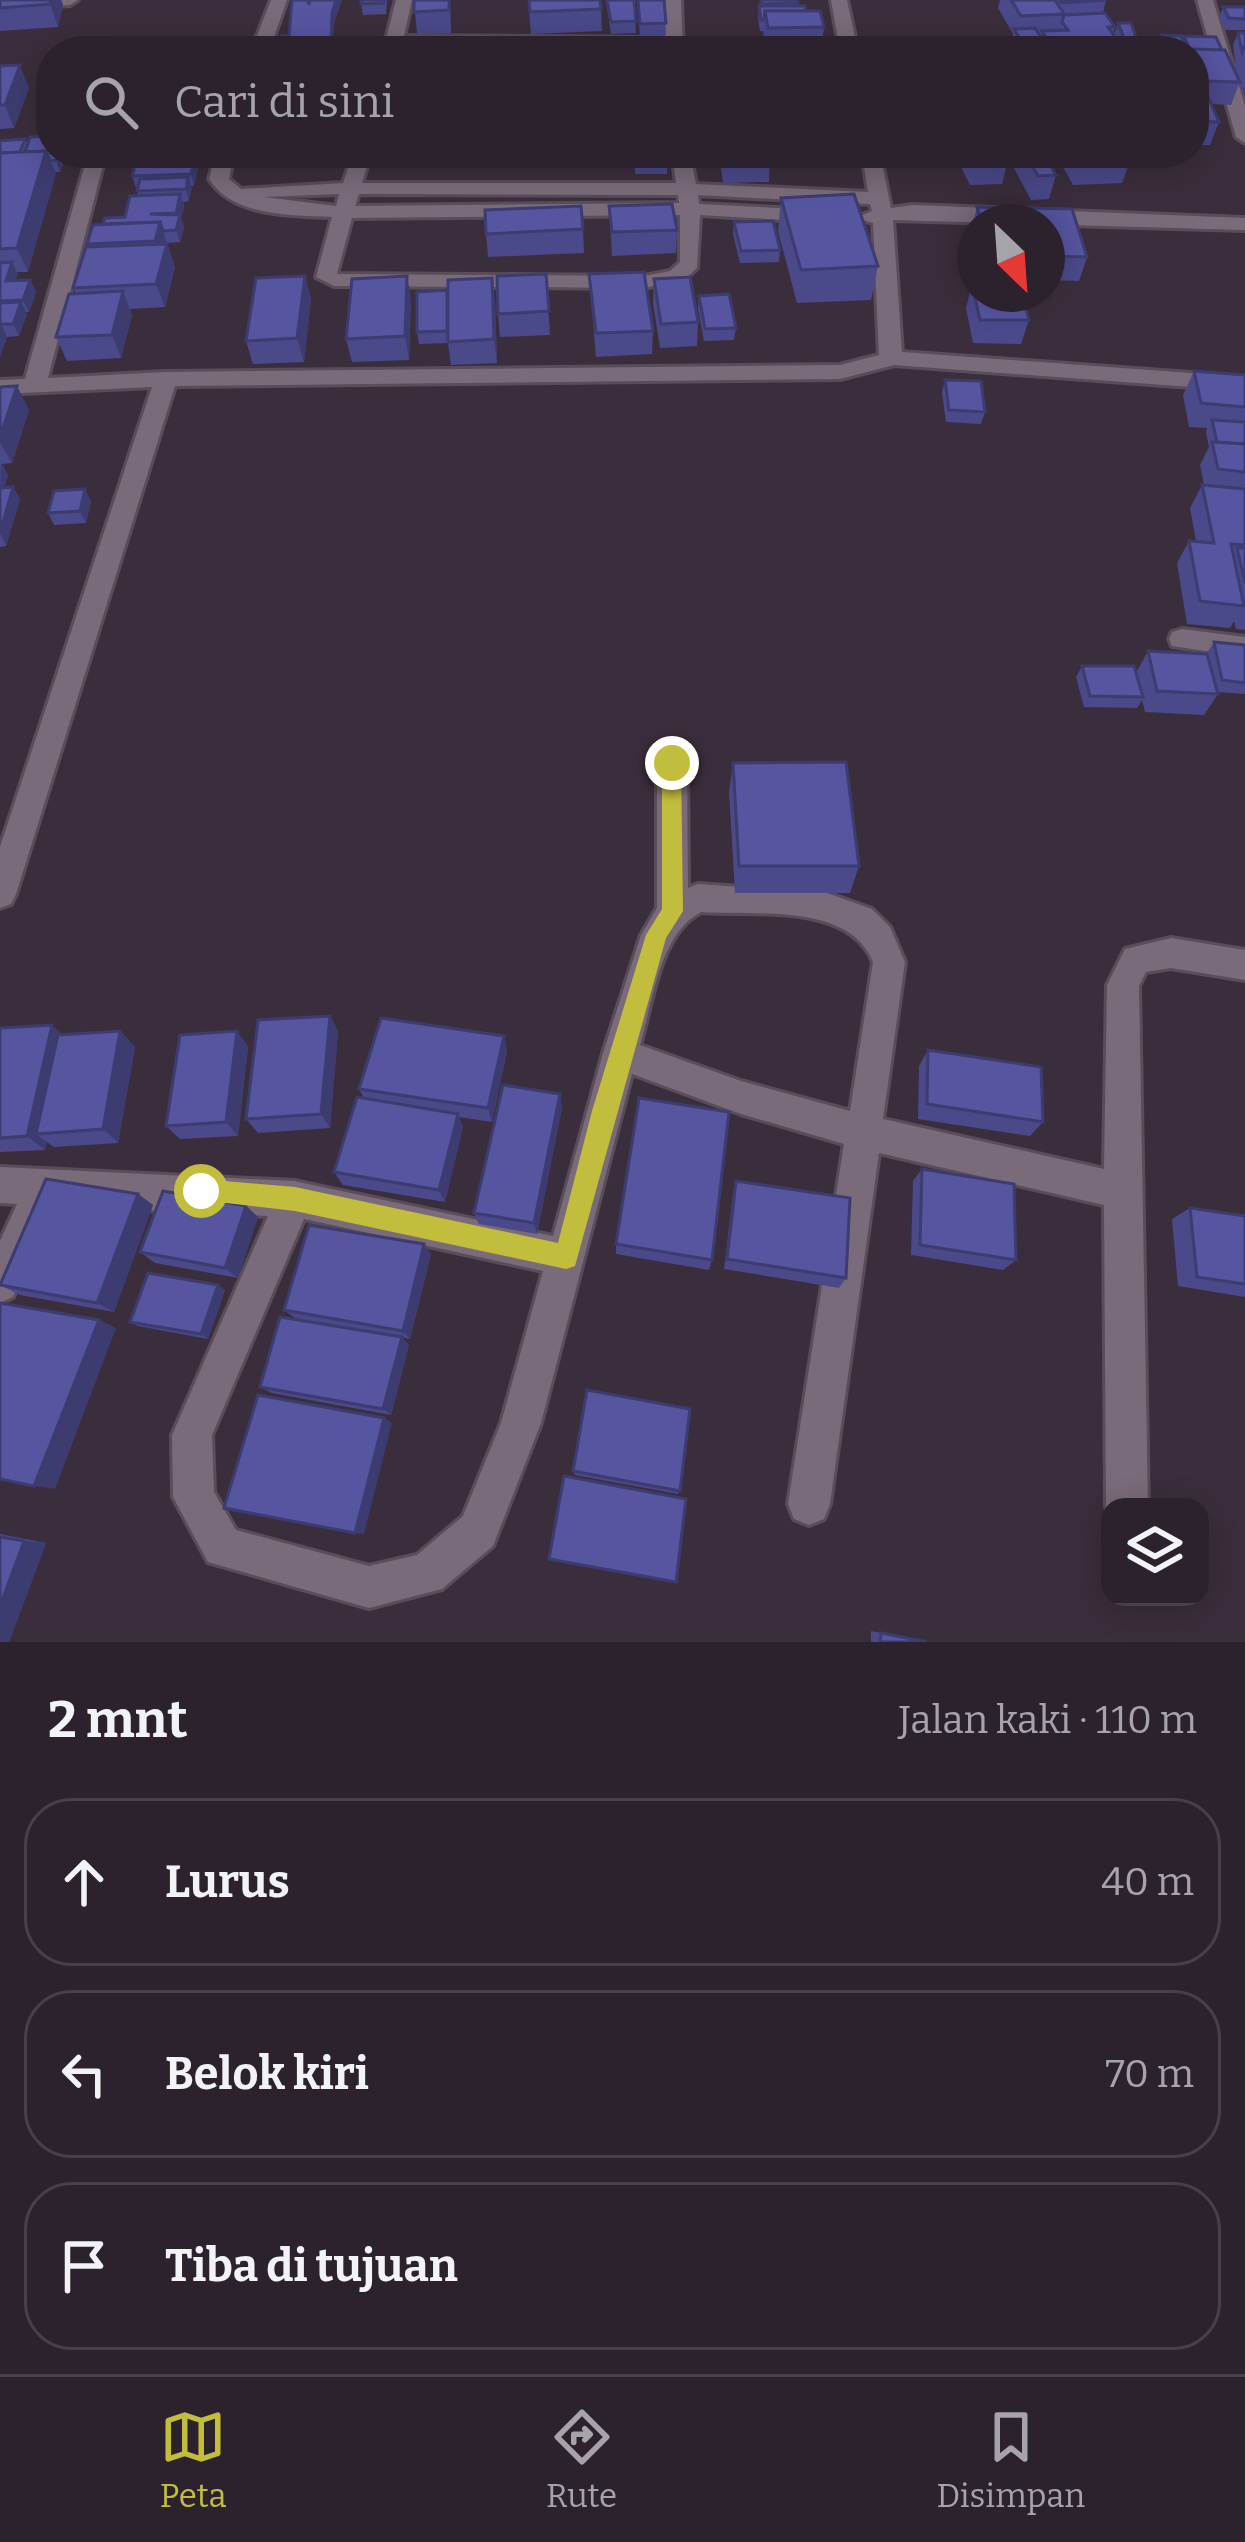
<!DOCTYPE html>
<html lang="id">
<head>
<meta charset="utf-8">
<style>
  :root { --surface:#2c222d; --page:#382f39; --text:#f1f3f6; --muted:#a6a4aa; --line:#483f49; --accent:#c3bd3e }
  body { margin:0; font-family:Bitter,serif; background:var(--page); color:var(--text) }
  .controls { position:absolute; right:36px; bottom:36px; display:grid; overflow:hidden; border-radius:24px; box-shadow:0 6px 30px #0003 }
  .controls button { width:108px; height:108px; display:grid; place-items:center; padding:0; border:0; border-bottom:3px solid var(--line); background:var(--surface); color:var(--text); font:60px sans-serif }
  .compass { position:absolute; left:957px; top:204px; width:108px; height:108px; border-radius:50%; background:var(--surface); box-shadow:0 6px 30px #0003; rotate:155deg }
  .stop { position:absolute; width:36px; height:36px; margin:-27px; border:9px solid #c3bd3e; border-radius:50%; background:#fff }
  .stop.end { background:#c3bd3e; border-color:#fff; box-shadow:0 3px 12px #0008 }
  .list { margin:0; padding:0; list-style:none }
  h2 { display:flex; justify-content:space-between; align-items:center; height:156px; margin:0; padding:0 48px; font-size:51px }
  h2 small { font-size:39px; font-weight:400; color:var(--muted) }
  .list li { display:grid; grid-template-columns:78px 1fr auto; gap:36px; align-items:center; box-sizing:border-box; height:168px; margin:0 24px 24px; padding:0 24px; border:3px solid var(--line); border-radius:48px }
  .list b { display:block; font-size:45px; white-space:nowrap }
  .list em { font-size:39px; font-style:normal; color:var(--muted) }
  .icon { flex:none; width:66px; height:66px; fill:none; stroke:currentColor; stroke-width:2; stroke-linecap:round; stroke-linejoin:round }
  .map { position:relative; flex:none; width:1245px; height:1642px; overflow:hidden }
  .search { position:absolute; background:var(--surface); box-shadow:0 6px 30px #0003; left:36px; right:36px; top:36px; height:132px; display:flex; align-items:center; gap:30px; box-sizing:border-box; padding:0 42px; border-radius:48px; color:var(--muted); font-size:45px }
  .sheet { height:732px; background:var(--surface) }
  nav { display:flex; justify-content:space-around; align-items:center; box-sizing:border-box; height:168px; border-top:3px solid var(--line); background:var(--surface); font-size:33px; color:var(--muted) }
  nav a { display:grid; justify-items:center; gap:6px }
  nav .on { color:var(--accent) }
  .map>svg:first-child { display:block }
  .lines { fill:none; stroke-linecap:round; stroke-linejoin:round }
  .minor-casing { stroke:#584d59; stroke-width:6 }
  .minor { fill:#7a6b7b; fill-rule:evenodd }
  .wall { fill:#4a498a }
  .shaded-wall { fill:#3c3c70 }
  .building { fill:#5655a0; stroke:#3c3c70; stroke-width:3 }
  .route { fill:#c3bd3e }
</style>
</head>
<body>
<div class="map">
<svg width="1245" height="1642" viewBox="0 0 1245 1642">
  <rect width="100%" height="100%" fill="#3b2e3c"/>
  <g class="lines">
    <defs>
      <g id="minor">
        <polygon points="0,0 78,0 70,5 0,10"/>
        <polygon points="271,0 287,0 269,51 251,51"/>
        <polygon points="396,0 412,0 404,36 665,38 665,0 681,0 683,51 402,46 401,51 383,51"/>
        <polygon points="831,0 847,0 858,51 840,51"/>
        <polygon points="1197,0 1213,0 1245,106 1245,143 1236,137"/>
        <path d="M216 153H234L229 179 241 189 343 183 353 153H371L362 183H676L672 153H690L696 184 868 192 862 153H880L891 208 913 205 1245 218V230L893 220 902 352 1245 377V391L894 365 840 379 175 386 16 894 11 904 0 908V847L152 387 0 394V380L25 379 86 161 103 165 48 378 166 372 840 365 879 355 873 223 856 218 872 211 870 204 698 195 699 204 818 210 828 216 818 222 700 215 697 268 684 280 644 288 334 286 316 277 332 217C292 215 233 217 209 179ZM339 194 336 206 264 197ZM359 194 678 195 679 203 355 206ZM680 215V262L670 271 644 276 337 274 352 218Z"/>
        <polygon points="1182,629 1245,637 1245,657 1172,646 1169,639 1172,632"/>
        <path d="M672 751 682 755 687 763 688 888 698 884 827 893 872 909 890 927 905 962 883 1119 1104 1169 1107 985 1125 949 1171 938 1245 950V980L1171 968 1146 972 1139 986 1148 1507H1110V1516L1106 1507 1104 1205 879 1153 830 1504 824 1519 809 1525 794 1519 788 1504 844 1144 741 1114 632 1074 541 1423 493 1546 442 1589 369 1608 208 1562 173 1497 172 1435 268 1216 46 1205 49 1214 13 1297 0 1303V1241L17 1204 0 1203V1167L294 1181 553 1236 603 1053 641 935 657 908V763L662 755ZM701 912C755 916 849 902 873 962L850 1111 741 1081 640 1045C653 1002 659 934 701 912ZM304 1219 543 1271 501 1423 463 1516 417 1555 369 1566 236 1530 214 1492 212 1435Z"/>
      </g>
    </defs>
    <use href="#minor" class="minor-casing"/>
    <use href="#minor" class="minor"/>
  </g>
  <g class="wall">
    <polygon points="0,0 61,0 63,5 58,27 0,31"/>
    <polygon points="387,0 386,14 363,15 361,4"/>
    <polygon points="414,0 450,0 451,33 417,34"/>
    <polygon points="528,0 601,9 602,31 531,34"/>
    <polygon points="606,0 634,0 636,33 611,34"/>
    <polygon points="637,0 664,0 666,35 640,36"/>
    <polygon points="760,0 797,0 798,6 824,27 821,51 766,51 763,31 760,31 758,18"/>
    <polygon points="1000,0 1106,0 1103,13 1115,27 1113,34 1116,38 1114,34 1118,23 1140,48 1143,40 1160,42 1162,35 1183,40 1184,36 1237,76 1233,45 1238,33 1245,33 1245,105 1244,88 1240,88 1239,84 1231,105 1212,104 1219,122 1210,145 1194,145 1194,51 1018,51 1011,40 1013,34 998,8"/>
    <polygon points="1223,7 1245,7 1245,30 1225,30 1219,18"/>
    <polygon points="0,66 29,88 14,128 0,129"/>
    <polygon points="25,139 28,144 51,153 67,153 60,172 55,172 28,272 17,272 16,281 30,280 36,292 29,312 25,312 27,314 19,336 7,337 0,357 0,141"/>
    <polygon points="211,153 208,165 197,166 194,186 191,186 189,201 183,202 184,206 181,218 184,227 180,242 167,243 175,267 165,307 130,309 132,315 121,358 67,361 56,337 76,294 73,288 88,247 87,244 103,224 125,217 138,195 137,188 136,188 132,176 148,159 147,156"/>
    <polygon points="634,153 667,162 667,174 635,174"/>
    <polygon points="719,153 770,153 769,182 723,183"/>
    <polygon points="954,153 1005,153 1008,160 1002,184 970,185"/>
    <polygon points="1006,153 1126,153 1131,159 1122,183 1073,185 1058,158 1055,165 1051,165 1056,175 1049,199 1031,200"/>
    <polygon points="781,198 878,266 871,300 797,303 778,231"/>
    <polygon points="609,206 677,230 676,253 612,256"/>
    <polygon points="977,207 1072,209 1087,257 1079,281 1047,280 1047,222 975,222 975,247 971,231"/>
    <polygon points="734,222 780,250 779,262 740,263 733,234"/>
    <polygon points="583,229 584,253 488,257 486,234"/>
    <polygon points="546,274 550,335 500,337 498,314"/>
    <polygon points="589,274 653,331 652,354 596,357"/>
    <polygon points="305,276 311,299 304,362 253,364 246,341"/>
    <polygon points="654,279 698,322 697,346 660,348 653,303"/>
    <polygon points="972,284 1029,320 1021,344 973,343 966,308"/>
    <polygon points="699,296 736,328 734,340 704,341 698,308"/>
    <polygon points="411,299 409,360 352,362 346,339"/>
    <polygon points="495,301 497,363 451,365 448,343 419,344 417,332"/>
    <polygon points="1194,371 1245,375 1245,630 1236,629 1234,621 1230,628 1187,624 1177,563 1189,541 1196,541 1190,508 1202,485 1204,485 1200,465 1209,447 1206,432 1207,428 1189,427 1183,395"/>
    <polygon points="945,380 985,412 981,424 946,422 942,392"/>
    <polygon points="0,387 29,410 12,463 2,464 8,475 4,488 13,487 20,499 6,546 0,547"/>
    <polygon points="91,501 86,523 54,525 48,513"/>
    <polygon points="1214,642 1245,645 1245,694 1217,692 1218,694 1204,715 1145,712 1142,700 1137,708 1084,707 1076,677 1082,666 1136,673 1148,651 1207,653"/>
    <polygon points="733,763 859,866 850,893 735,893 729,792"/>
    <polygon points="330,1016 338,1032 330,1128 258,1133 246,1119"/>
    <polygon points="0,1028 62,1035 120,1031 135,1047 118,1143 54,1147 47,1142 45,1150 0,1152"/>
    <polygon points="237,1031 248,1047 238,1136 180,1139 166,1126"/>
    <polygon points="928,1050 1043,1122 1030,1136 918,1119 919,1066"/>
    <polygon points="507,1051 492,1122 459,1117 463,1127 445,1202 343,1185 334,1172 364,1098 359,1089"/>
    <polygon points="562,1108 537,1234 479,1224 474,1213"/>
    <polygon points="922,1169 1016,1260 1003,1270 911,1255 913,1181"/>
    <polygon points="736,1181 846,1278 839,1288 724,1269 733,1193"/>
    <polygon points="138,1194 153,1205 114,1312 20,1295 0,1285"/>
    <polygon points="246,1206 258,1217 238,1278 155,1263 140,1252"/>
    <polygon points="1190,1208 1245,1216 1245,1297 1178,1286 1172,1219"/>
    <polygon points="616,1244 712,1260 709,1270 616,1254"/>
    <polygon points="431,1254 410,1339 295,1318 284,1310"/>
    <polygon points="225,1290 208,1339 138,1326 130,1322"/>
    <polygon points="409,1345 391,1415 272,1393 260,1387"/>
    <polygon points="573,1471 680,1491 678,1494 575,1475"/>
    <polygon points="0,1534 46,1543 9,1642 0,1642"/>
    <polygon points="871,1631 928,1642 871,1642"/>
  </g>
  <g class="shaded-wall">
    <polygon points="51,0 61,0 63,5 58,27 50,4"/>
    <polygon points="336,0 342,0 334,24 333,51 331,51 332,13"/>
    <polygon points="20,65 29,88 14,128 5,105"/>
    <polygon points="46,151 56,174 28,272 17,248"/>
    <polygon points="58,153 67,153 60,172 56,160"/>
    <polygon points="195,157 198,169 194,186 191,174"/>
    <polygon points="188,177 192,189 189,201 186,189"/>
    <polygon points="180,194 184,206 181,218 184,227 180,242 176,230 179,222 176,213"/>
    <polygon points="160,222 175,267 165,307 156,284 162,262 155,241"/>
    <polygon points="12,262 18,274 11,293 6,281"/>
    <polygon points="305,276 311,299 304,362 297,338"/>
    <polygon points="407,276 411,299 409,360 405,336"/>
    <polygon points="492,278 495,301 497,363 494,339"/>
    <polygon points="30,280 36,292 29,312 23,300"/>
    <polygon points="123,291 132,315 121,358 112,335"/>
    <polygon points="21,302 27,314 19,336 13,324"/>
    <polygon points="1,324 7,337 0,357 0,327"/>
    <polygon points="17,386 29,410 12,463 0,442 0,437"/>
    <polygon points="1,463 8,475 2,494 0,490"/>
    <polygon points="13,487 20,499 6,546 0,533"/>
    <polygon points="85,489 91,501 86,523 80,511"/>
    <polygon points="330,1016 338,1032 330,1128 321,1114"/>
    <polygon points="52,1025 68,1041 36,1134 47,1142 45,1150 27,1136"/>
    <polygon points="120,1031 135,1047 118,1143 103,1129"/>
    <polygon points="237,1031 248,1047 238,1136 226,1122"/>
    <polygon points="504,1036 507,1051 492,1122 488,1108"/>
    <polygon points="560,1094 562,1108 537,1234 534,1223"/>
    <polygon points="458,1114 463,1127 445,1202 439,1190"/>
    <polygon points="138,1194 153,1205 114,1312 97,1303"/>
    <polygon points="246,1206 258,1217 238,1278 225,1268"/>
    <polygon points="424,1244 431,1254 410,1339 403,1331"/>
    <polygon points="218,1285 225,1290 208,1339 201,1334"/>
    <polygon points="99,1320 116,1328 55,1489 34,1486"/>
    <polygon points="402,1337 409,1345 391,1415 383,1409"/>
    <polygon points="384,1418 392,1423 364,1534 355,1533"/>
    <polygon points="24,1541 46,1543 9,1642 0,1642 0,1606"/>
  </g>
  <g class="building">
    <polygon points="0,0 51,0 50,4 0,8"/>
    <polygon points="292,0 308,0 309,5 310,0 336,0 332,13 331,48 279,50 281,36 289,36"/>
    <polygon points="361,0 384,0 384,3 361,4"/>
    <polygon points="414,0 449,0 449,10 414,12"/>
    <polygon points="529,0 600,0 601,9 530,12"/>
    <polygon points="607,0 634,0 636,21 611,22"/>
    <polygon points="638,0 664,0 666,23 640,24"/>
    <polygon points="761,0 797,0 798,3 762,4"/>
    <polygon points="1011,0 1055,0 1064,14 1021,16"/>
    <polygon points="1060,0 1107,0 1061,3"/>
    <polygon points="759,6 805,6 806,11 765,11 764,20 761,20"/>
    <polygon points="1223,7 1245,7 1245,19 1229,18"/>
    <polygon points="765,11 820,11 824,27 768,28"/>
    <polygon points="1105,13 1115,27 1108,27 1124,50 1120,50 1117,45 1051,46 1042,31 1068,30 1062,22 1064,15"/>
    <polygon points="1118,23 1131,23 1141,51 1129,51"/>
    <polygon points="1035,28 1047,46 1033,46 1032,50 1027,50 1014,29"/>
    <polygon points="1238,33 1245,33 1245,44 1242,52"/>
    <polygon points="1162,35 1181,36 1187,51 1168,51"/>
    <polygon points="1184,36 1216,37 1222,50 1190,50"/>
    <polygon points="664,38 667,51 631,51 629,40"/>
    <polygon points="1143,40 1159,40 1164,51 1147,51"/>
    <polygon points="766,43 819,43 821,51 768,51"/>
    <polygon points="1117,45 1120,51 1035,51 1033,46"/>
    <polygon points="1191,49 1225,50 1240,82 1205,81 1194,56 1194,51"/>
    <polygon points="20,65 5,105 0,105 0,66"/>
    <polygon points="1194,77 1200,78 1219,122 1194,121"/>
    <polygon points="51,136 51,153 58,153 56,160 50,161 46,151 25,152 30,137"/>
    <polygon points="25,139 20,152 0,153 0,141"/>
    <polygon points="46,151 17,248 0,249 0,153"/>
    <polygon points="148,153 205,153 147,156"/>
    <polygon points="635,153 666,153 667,162 636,162"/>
    <polygon points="724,153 770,153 771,159 724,159"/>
    <polygon points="971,153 1005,153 1008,160 976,162"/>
    <polygon points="1025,153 1044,153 1056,175 1038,176"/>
    <polygon points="1076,153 1126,153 1131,159 1081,162"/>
    <polygon points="195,157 191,174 132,176 137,159"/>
    <polygon points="188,177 186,189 137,191 140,179"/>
    <polygon points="180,194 176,213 150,214 180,215 176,230 163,231 160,222 103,224 105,218 125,217 130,196"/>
    <polygon points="854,194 878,266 801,270 781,198"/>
    <polygon points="672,204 677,230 612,232 609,206"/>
    <polygon points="581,206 583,229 486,234 485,210"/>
    <polygon points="977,207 1072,209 1087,257 1047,256 1047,222 981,222"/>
    <polygon points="773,221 780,250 741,251 734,222"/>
    <polygon points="160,222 155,241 87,244 93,225"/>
    <polygon points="167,244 156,284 73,288 86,247"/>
    <polygon points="12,262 6,281 30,280 23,300 0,301 0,263"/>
    <polygon points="644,272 653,331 596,333 589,274"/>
    <polygon points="546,274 549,311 498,314 497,276"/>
    <polygon points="305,276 297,338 246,341 256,278"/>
    <polygon points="407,276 405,336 346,339 352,279"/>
    <polygon points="690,277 698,322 661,324 654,279"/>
    <polygon points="492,278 494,339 448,342 448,280"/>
    <polygon points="972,284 975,284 975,294 1022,294 1029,320 980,320"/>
    <polygon points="447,290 447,331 417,332 417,292"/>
    <polygon points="123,291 112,335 56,337 69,294"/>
    <polygon points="729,294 736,328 705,329 699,296"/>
    <polygon points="21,302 13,324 1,324 0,327 0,303"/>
    <polygon points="1194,371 1245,375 1245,407 1201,403"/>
    <polygon points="945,380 981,381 985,412 949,410"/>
    <polygon points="17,386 0,437 0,387"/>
    <polygon points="1212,420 1245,422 1245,444 1217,442"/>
    <polygon points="1212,442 1245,444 1245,472 1218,469"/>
    <polygon points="1202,485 1245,489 1245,545 1231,544 1244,606 1200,601 1189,541 1214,543"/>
    <polygon points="13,487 0,533 0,488"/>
    <polygon points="85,489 80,511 48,513 54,491"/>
    <polygon points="1237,548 1245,548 1245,583"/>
    <polygon points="1214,642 1245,645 1245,683 1222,680"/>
    <polygon points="1148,651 1207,654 1218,694 1157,691"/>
    <polygon points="1082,666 1134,666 1143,697 1090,696"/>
    <polygon points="846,762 859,866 739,866 733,763"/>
    <polygon points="330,1016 321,1114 246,1119 258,1020"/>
    <polygon points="381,1018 504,1036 488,1108 359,1089"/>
    <polygon points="52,1025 27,1136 0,1138 0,1028"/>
    <polygon points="120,1031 103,1129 36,1134 58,1035"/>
    <polygon points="237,1031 226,1122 166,1126 180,1035"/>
    <polygon points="928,1050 1041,1067 1043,1122 927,1104"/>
    <polygon points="503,1085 560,1094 534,1223 474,1213"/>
    <polygon points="357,1097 458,1114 439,1190 334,1172"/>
    <polygon points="639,1098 729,1112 712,1260 616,1244"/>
    <polygon points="922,1169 1014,1184 1016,1260 920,1245"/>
    <polygon points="46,1179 138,1194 97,1303 0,1285"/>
    <polygon points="736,1181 850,1198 846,1278 727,1259"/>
    <polygon points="163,1191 246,1206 225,1268 140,1252"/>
    <polygon points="1190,1208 1245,1216 1245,1284 1197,1277"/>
    <polygon points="309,1225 424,1244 403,1331 284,1310"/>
    <polygon points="148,1273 218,1285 201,1334 130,1322"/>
    <polygon points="0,1303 99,1320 34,1486 0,1479"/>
    <polygon points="280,1317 402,1337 383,1409 260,1387"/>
    <polygon points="587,1390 690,1409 680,1491 573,1471"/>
    <polygon points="258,1395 384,1418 355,1533 224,1508"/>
    <polygon points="564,1476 686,1499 676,1582 549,1559"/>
    <polygon points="0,1537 24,1541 0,1606"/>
    <polygon points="881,1633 927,1642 880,1642"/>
  </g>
  <polygon class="route" points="672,755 681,763 683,911 666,938 575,1266 566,1269 295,1211 192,1199 189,1191 201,1179 295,1187 558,1243 592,1111 646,935 662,909 662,763"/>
</svg>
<div class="controls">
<button><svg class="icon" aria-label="layers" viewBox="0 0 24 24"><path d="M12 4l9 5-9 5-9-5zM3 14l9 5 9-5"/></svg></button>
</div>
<svg class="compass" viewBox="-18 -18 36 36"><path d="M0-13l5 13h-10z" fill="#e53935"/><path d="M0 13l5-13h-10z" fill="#a6a4aa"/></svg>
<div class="stop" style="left:201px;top:1191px"></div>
<div class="stop end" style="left:672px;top:763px"></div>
<div class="search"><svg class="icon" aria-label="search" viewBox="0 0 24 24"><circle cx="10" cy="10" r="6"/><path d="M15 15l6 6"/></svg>Cari di sini</div>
</div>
<section class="sheet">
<h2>2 mnt<small>Jalan kaki · 110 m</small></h2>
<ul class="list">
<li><svg class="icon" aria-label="ahead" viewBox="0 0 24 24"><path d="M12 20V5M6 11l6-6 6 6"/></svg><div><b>Lurus</b></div><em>40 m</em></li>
<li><svg class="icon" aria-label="left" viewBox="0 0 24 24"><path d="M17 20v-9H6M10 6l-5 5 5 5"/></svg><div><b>Belok kiri</b></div><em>70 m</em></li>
<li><svg class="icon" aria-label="arrive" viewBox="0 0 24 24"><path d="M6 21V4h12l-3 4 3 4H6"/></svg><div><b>Tiba di tujuan</b></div></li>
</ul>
</section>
<nav>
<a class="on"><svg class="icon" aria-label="map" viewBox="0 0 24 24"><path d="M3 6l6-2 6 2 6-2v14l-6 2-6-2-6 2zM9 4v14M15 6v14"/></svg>Peta</a>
<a><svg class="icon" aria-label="directions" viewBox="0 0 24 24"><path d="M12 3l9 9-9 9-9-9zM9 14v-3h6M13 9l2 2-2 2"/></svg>Rute</a>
<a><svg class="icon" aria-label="saved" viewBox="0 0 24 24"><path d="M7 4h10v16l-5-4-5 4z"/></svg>Disimpan</a>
</nav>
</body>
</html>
